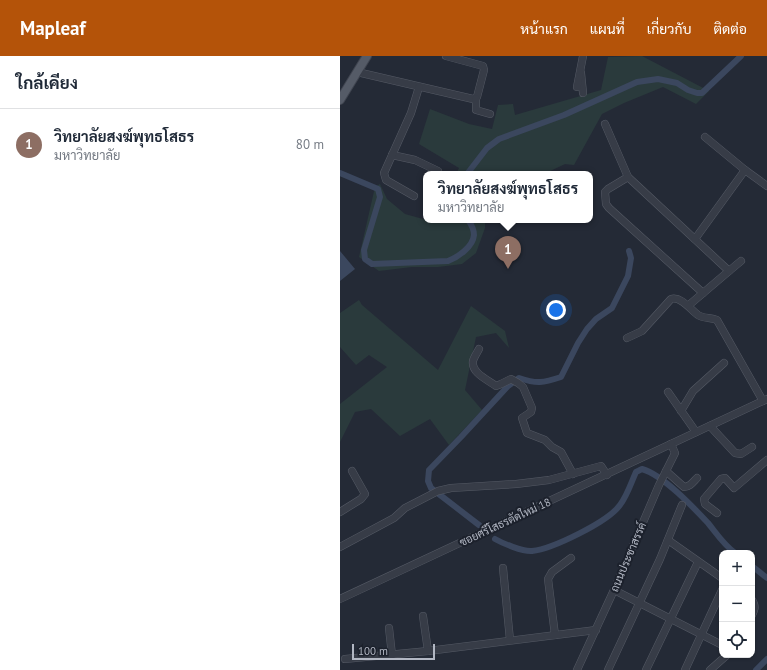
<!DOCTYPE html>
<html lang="th">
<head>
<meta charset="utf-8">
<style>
  :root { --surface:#fff; --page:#f2f2f3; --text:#1f2937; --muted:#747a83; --line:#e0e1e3; --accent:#b45309 }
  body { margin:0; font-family:"PT Sans",Sarabun,sans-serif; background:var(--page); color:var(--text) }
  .controls { position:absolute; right:12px; bottom:12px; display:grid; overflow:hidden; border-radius:8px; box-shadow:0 1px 3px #0004 }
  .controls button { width:36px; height:36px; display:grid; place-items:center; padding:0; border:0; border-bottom:1px solid var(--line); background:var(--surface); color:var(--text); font:20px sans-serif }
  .scale { position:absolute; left:12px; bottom:10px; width:83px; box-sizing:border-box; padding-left:4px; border:2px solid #b2b7c3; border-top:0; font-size:11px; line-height:14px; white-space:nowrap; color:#b2b7c3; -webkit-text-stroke:3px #1c212c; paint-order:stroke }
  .you { position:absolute; left:216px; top:254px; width:14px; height:14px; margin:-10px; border:3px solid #fff; border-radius:50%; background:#1a73e8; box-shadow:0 0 0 6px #1a73e833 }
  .badge { display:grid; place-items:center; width:26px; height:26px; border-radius:50%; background:var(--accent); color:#fff; font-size:13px; font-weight:700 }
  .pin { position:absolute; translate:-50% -33px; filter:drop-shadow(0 1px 2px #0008) }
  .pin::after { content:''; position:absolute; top:21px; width:14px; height:12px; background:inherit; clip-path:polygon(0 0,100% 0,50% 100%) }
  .popup { position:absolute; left:83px; top:115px; width:170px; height:52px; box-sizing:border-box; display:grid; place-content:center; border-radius:8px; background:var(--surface); filter:drop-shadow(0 1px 3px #0005); font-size:13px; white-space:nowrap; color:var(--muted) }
  .popup b { font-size:15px; color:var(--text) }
  .popup::after { content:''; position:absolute; left:50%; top:100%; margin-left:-8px; border:8px solid transparent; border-top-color:var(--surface) }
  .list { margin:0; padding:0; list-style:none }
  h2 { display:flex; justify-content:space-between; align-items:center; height:52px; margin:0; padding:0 16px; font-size:17px }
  h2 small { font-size:13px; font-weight:400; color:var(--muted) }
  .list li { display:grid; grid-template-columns:26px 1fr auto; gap:12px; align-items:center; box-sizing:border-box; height:72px; padding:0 16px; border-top:1px solid var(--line) }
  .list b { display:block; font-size:15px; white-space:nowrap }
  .list p { margin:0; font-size:13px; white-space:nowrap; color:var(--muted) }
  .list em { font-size:13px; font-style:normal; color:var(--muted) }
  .icon { flex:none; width:22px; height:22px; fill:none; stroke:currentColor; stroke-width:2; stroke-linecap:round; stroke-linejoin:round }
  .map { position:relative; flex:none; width:427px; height:614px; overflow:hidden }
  header { display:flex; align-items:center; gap:24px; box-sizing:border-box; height:56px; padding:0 20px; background:var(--accent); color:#fff }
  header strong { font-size:19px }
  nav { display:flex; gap:22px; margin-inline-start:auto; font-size:14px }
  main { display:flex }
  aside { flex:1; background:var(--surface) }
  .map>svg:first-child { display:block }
  .green { fill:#2a3a3c }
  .water { fill:#3b475e }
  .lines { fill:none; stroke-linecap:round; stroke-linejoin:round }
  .canal { stroke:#3b475e; stroke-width:6 }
  .minor-casing { stroke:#555a65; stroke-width:8 }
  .major-casing { stroke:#404550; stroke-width:10 }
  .minor { stroke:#373c47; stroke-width:7 }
  .major { stroke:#555b67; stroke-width:8 }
  .labels { text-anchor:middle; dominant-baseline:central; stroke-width:4; stroke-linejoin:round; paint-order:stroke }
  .street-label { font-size:11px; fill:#b2b7c3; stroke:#1c212c }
</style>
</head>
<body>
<header>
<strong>Mapleaf</strong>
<nav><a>หน้าแรก</a><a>แผนที่</a><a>เกี่ยวกับ</a><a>ติดต่อ</a></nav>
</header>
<main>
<aside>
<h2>ใกล้เคียง<small></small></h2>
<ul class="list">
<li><span class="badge" style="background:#8d6e63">1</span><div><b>วิทยาลัยสงฆ์พุทธโสธร</b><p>มหาวิทยาลัย</p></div><em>80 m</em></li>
</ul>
</aside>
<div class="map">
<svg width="427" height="614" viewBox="0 0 427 614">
  <rect width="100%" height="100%" fill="#242a36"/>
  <g class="green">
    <polygon points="302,0 369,35 356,48 323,31 284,47 262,58 234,109 225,108 204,118 116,118 119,112 79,88 90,53 129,68 152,73 158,49 173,48 175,59 261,34 268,1"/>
    <polygon points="40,128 47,143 65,158 83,163 86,163 86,164 145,164 145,172 136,197 122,208 98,211 72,211 39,215 19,201 35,131"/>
    <polygon points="19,244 22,249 98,314 131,250 165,275 169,292 156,277 136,281 125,334 142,354 109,389 90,363 60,380 31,353 15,356 0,386 0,348 47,311 29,299 16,309 0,291 0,257"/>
  </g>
  <polygon class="water" points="0,195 15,213 0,225"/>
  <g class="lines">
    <g class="canal">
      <path d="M0 117 38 133 40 141 24 194 25 203 32 208 108 205C118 201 133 191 134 179 134 173 131 168 128 164"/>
      <polyline points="127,118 147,92 159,83 224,59 297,26 318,23 337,27 348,34 357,37 362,37 401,0"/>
      <path d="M139 469 91 432 88 425 89 414 121 381 168 330 179 322C197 328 203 327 221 321L238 287 247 273 256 263 272 252 288 220 291 202 289 195"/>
      <path d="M155 483C162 487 183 496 192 495 212 493 268 466 280 449 287 440 291 427 296 416L302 413C323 419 353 451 368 467 377 478 383 488 395 497"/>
      <polyline points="412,510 427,522"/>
      <polyline points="416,614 427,603"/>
    </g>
    <defs>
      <g id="minor">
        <polyline points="17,16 133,43 137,41 144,14 143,10 106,0"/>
        <polyline points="241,17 243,37"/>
        <polyline points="237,31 243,0"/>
        <polyline points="136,43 136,54 150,58"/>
        <polyline points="265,68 288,121 389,215 349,249"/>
        <polyline points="52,99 75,104 98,115"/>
        <polyline points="405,114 427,130"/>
        <polyline points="288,121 268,133 265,136 266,148 269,152 363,237"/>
        <polyline points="74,140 46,124 44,117 71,57 79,31"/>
        <polyline points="355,183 405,114 365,81"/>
        <polyline points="389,215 401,205"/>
        <path d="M287 282 302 275 331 243C341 240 351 254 358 259 364 263 371 261 377 264L423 345"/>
        <path d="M139 293C137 297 134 301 133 305 131 317 148 324 156 330L161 328 171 323 178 327 183 331 192 352 191 356 182 362 187 377 205 384 212 391 221 396 233 418"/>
        <polyline points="328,336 356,376"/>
        <polyline points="341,355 353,335 384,307"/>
        <polyline points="370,370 395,397 401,398 412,391"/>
        <path d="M326 415 344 431C350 431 353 426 357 422"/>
        <polyline points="0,456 21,443 25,438 12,415"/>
        <polyline points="377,457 365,448 364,443 381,423 385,422 394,432 427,404"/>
        <polyline points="328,484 382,522"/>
        <polyline points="0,491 54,462 65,452 98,435 111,432 176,428 209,424 261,410 267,419"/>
        <polyline points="163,512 170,584"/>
        <polyline points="274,534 382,589"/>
        <polyline points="0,543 427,343"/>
        <path d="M412 544C416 550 415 553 412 559"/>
        <polyline points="83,560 88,595"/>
        <polyline points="49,572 52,599"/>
        <polyline points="215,579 208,523 212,516 231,502"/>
        <polyline points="5,603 88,595 256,574"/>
        <polyline points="237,614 274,534 319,429 335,397 331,388"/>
        <polyline points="268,614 320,503 342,449"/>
        <polyline points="306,614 358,506"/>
        <polyline points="345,614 382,534"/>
        <polyline points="370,614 387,599"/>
      </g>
      <polyline id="major" points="0,44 27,0"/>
    </defs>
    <use href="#minor" class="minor-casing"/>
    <use href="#major" class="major-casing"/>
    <use href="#minor" class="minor"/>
    <use href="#major" class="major"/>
  </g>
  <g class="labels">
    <g class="street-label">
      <text transform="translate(165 466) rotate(-25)">ซอยศรีโสธรตัดใหม่ 18</text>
      <text transform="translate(288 501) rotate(-67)">ถนนประชาสรรค์</text>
    </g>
  </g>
</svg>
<div class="controls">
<button>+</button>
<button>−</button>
<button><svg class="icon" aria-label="locate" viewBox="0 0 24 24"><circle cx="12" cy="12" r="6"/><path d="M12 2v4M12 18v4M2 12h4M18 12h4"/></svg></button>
</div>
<div class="scale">100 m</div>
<div class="you"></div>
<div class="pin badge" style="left:168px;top:213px;background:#8d6e63">1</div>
<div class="popup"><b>วิทยาลัยสงฆ์พุทธโสธร</b>มหาวิทยาลัย</div>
</div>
</main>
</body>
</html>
